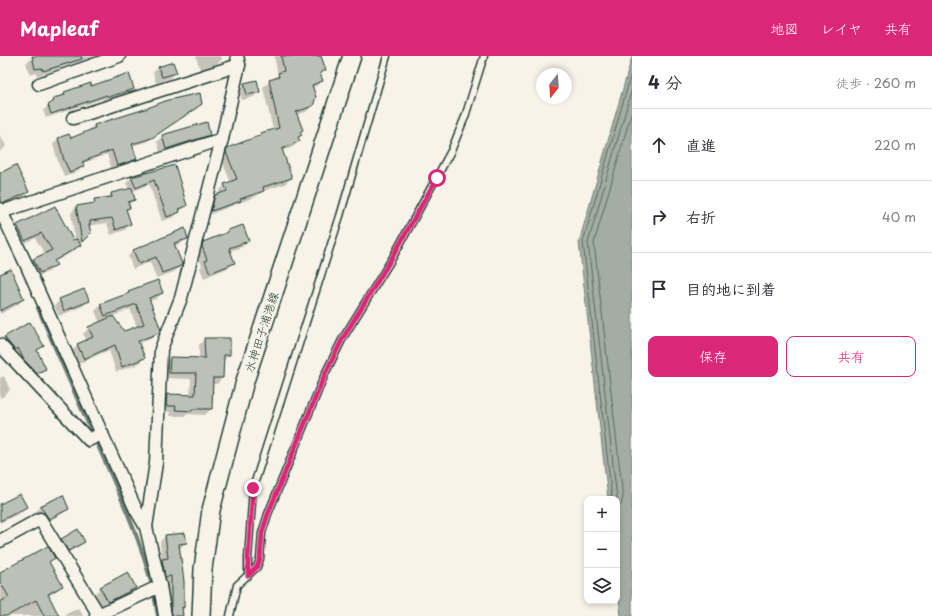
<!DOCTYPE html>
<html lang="ja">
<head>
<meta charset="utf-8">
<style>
  :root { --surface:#fff; --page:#f2f2f3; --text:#2b2b33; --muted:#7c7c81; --line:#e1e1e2; --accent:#db2777 }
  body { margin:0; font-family:"Playpen Sans","Klee One",sans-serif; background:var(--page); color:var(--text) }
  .controls { position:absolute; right:12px; bottom:12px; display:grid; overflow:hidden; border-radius:8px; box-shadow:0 2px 6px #0003 }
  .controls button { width:36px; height:36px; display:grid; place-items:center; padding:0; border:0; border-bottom:1px solid var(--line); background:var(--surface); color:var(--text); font:20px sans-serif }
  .compass { position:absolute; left:536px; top:12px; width:36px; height:36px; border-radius:50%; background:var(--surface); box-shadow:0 2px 6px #0003; rotate:197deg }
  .stop { position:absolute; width:12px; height:12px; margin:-9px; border:3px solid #db2777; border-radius:50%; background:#fff }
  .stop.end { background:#db2777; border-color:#fff; box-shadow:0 1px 4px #0008 }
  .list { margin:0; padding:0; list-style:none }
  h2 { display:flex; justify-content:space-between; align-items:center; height:52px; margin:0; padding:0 16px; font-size:17px }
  h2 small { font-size:13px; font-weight:400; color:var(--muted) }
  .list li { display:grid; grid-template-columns:26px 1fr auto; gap:12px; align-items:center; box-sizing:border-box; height:72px; padding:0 16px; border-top:1px solid var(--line) }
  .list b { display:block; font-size:15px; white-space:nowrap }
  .list em { font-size:13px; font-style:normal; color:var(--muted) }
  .actions { display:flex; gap:8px; padding:12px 16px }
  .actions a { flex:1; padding:9px 0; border:1px solid var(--accent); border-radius:8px; text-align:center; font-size:14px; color:var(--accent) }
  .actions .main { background:var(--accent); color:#fff }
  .icon { flex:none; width:22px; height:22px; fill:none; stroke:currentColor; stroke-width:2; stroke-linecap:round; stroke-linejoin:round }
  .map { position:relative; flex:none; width:632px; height:560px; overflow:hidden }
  header { display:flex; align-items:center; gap:24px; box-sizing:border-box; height:56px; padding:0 20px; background:var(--accent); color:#fff }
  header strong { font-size:19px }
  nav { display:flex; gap:22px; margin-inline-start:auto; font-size:14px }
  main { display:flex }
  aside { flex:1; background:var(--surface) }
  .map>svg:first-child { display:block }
  .water { fill:#a4ada3; stroke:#6f8077 }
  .shadow { fill:#0003; fill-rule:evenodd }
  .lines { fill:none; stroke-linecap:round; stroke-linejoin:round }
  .shore { stroke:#546a60; stroke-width:1 }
  .stream { stroke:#6f8077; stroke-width:4 }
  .building { fill:#bbc1b6; stroke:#1f3d34 }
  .service-casing { stroke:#1f3d34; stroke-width:9 }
  .minor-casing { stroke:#1f3d34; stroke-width:15 }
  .secondary-casing { stroke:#1f3d34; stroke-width:20 }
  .service { stroke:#f7f3e8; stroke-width:6 }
  .minor { stroke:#f7f3e8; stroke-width:12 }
  .secondary { stroke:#f7f3e8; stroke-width:17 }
  .route { stroke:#db2777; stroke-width:5 }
  .labels { text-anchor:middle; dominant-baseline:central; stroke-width:4; stroke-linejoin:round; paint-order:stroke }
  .street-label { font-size:12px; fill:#1f3d34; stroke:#f7f3e8 }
</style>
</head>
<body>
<header>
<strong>Mapleaf</strong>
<nav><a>地図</a><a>レイヤ</a><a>共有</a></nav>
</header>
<main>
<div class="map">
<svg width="632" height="560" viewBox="0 0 632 560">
  <rect width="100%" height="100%" fill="#f7f3e8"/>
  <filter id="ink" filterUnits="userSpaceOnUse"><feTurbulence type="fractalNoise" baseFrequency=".025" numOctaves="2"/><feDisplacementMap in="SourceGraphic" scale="8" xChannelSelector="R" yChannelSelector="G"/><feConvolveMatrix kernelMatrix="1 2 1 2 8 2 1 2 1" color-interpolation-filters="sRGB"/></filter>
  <g filter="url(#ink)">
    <polygon class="water" points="632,1 632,560 621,560 617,525 617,443 608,443 579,186"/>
    <g class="shadow">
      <polygon points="35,0 95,0 37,20 36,17 30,19 26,7"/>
      <polygon points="196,0 221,0 222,3 216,9 200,14"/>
      <path d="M274 0H314L325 14 320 19 322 24 316 30 312 32V50L306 56 296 59 302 74 299 77 300 79 298 82 299 85 293 91 282 95 291 122 285 128 263 135 257 140 206 160 210 146 216 140 220 138 219 135 225 129 231 127 221 102 222 99 228 93 257 82 261 78 273 74 263 31 278 19ZM224 131H226L229 139 227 140Z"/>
      <polygon points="159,11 176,16 170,22 156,27 153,17"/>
      <polygon points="245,28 259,35 254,41 242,44 239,34"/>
      <polygon points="133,33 128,38 103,46 102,43 46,62 43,55 54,43 60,41 65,36"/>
      <polygon points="201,48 196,53 146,86 132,90 136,103 131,108 112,114 107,98 82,108 83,110 78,115 65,121 59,109 53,88 58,83 69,79 71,84 90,76 89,74 94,69 145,54"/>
      <polygon points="0,79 6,90 0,96"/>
      <polygon points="209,79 203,84 161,99 157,86 162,80"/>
      <polygon points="175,111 186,150 174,161 162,165 149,128 132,136 134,144 128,149 129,151 125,155 130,168 125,174 111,179 107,167 88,170 90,177 74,195 54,206 55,209 50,215 34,222 28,209 34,204 45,198 35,182 19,190 12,176 17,170 55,151 73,186 75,185 71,157 76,151 90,149 95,144 107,142 111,138 129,133 126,127 131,122"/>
      <polygon points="0,118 28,136 19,145 0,153"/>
      <polygon points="228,175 248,185 242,191 230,195 234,207 228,212 204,222 200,212 202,210 197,197 198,193 204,187 225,179"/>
      <polygon points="187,182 181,188 174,190 181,210 174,216 156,222 150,206 133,213 128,200 134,194"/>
      <polygon points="0,219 23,243 17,249 0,258"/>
      <path d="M129 236 162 237 156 243 149 245 158 276 152 282 138 288 144 302 138 308 116 316 109 294 78 308 72 295 78 289 87 285 83 278 89 272 100 267 95 255 101 249 125 239ZM130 253 137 271 124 276 112 261Z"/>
      <polygon points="60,244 88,244 83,250 59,260 54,250"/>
      <polygon points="30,268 43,290 37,295 45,312 40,318 31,322 0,287 5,282"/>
      <polygon points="205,283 229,298 223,305 222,322 217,328 211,328 211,353 205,359 187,358 185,360 170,360 170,356 161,356 161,344 167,339 190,340 191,323 164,322 164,308 170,302 199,303 199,289"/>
      <polygon points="4,320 10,334 4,340 0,342 0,322"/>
      <polygon points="0,450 26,451 20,457 0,467"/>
      <polygon points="41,451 68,453 62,458 43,468 35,456"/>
      <polygon points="165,480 185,487 179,493 183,551 181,553 182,560 166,560 166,525 160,526 157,510 162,505 160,486"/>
      <polygon points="62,484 84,485 78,491 62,500 56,489"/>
      <polygon points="54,502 49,507 61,530 54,537 48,540 57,560 0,560 0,517"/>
      <polygon points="101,532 135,532 129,538 102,551 95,538"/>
      <polygon points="79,552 83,560 64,560 66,558"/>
    </g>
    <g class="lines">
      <g class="shore">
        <polyline points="612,443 583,186 632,15"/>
        <polyline points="617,443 588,187 632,33"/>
        <polyline points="617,454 621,449 623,441 594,187 632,55"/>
      </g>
      <path class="stream" d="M38 252C58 299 78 345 99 392 123 446 149 500 158 560"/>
    </g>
    <g class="building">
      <polygon points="32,0 81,0 82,3 43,15 42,12 35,13"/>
      <polygon points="281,0 321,0 326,14 320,17 323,25 312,29 316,41 313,50 296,56 303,74 300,76 302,79 298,81 300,85 282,93 292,122 263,131 264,135 240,143 241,145 211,155 215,139 227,135 224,128 237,123 226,96 227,92 261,79 260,77 279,72 269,24 279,21 278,17 284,15"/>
      <polygon points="173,6 177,17 162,21 158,11"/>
      <polygon points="129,17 134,33 108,41 107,39 51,58 48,49 54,45 53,42 65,39 64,36 91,27 91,30"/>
      <polygon points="257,24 260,36 247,39 244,27"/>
      <polygon points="200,37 202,48 152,82 132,88 137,103 117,110 112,94 82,106 84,110 70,117 64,104 58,82 69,78 71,82 95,72 94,69 145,53 168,44"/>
      <polygon points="207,66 210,79 166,93 162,79"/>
      <polygon points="16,109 29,136 4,147 0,146 0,117"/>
      <polygon points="175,109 187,150 179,153 180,156 167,161 154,124 136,132 131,121"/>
      <polygon points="132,132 135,144 128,146 130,152 126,153 131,168 116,174 112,162 90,165 90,169 89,169 91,177 82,186 76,150 95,147 94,143 112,141 111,137"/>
      <polygon points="55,150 73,184 77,183 81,189 54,205 57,209 40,217 33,203 52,194 41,177 25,185 17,169"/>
      <polygon points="243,169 249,185 229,192 235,207 210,217 205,205 207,204 202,190 203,186 228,176 228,174"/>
      <polygon points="185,172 188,183 174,187 182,208 181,210 162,217 156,201 139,208 133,194"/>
      <polygon points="11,213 24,243 0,255 0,218"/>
      <polygon points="158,224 163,237 149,242 161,274 159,277 138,285 145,302 122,311 115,289 84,303 77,288 93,281 88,271 113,260 124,275 144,268 136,248 105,260 100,248 129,237 128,235"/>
      <polygon points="84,233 90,245 64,255 59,243"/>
      <polygon points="30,266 44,290 37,294 46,313 37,317 24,304 18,292 15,294 4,281"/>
      <polygon points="204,282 230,282 230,299 224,299 223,322 213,322 212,353 192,353 192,355 175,354 176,350 166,350 167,338 195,339 196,317 169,317 170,301 205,302"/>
      <polygon points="20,438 27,451 0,465 0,448"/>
      <polygon points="63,439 69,453 49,463 40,450"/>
      <polygon points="78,473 85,486 68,495 61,483"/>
      <polygon points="185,477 187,487 179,488 184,525 184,552 182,551 183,560 172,560 171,549 171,520 165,521 162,503 168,502 165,479"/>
      <polygon points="48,490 55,502 49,506 63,530 48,538 59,560 44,560 36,544 7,560 0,560 0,546 9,541 0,526 0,516"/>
      <polygon points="128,516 136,532 108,546 100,531"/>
    </g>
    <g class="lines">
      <defs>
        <g id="service">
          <polyline points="248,520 248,502 253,432 340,160 387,0"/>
          <polyline points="230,560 237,529 257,511 260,503 262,477 268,458 325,318 343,282 393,201 451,95 465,61 484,0"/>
        </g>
        <g id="minor">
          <polyline points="39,28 119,0"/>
          <polyline points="73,62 239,9"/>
          <polyline points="0,153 26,208 136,454 146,471 160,530 165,560"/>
          <polyline points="1,156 222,83"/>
          <polyline points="0,289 89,384 102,377"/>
          <polyline points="146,471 156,407 161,293 181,242 222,83 239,9 237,0"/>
          <polyline points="0,485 40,463 99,559"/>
          <polyline points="96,560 160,530"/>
        </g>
        <polyline id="secondary" points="201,560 203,513 211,454 245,325 352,0"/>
      </defs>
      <use href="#service" class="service-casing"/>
      <use href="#minor" class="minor-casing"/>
      <use href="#secondary" class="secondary-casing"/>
      <use href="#service" class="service"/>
      <use href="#minor" class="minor"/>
      <use href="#secondary" class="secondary"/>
    </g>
  </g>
  <g class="lines" filter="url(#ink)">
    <polyline class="route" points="253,432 248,502 248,520 257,511 260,503 262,477 268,458 325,318 343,282 393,200 437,122"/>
  </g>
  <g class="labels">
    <g class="street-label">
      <text transform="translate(261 276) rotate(-72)">水神田子浦港線</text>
    </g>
  </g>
</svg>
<div class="controls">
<button>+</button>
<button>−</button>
<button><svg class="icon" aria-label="layers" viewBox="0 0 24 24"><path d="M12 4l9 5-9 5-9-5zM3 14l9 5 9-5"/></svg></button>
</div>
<svg class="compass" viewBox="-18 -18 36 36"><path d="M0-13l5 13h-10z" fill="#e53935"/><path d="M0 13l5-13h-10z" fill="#7c7c81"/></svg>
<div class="stop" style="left:437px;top:122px"></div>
<div class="stop end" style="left:253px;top:432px"></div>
</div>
<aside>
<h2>4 分<small>徒歩 · 260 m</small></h2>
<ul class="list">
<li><svg class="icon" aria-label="ahead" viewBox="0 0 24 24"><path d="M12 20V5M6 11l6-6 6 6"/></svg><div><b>直進</b></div><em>220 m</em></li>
<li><svg class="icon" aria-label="right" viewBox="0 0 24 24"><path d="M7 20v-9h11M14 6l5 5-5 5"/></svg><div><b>右折</b></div><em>40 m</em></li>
<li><svg class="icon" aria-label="arrive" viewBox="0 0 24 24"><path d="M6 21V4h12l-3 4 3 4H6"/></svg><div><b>目的地に到着</b></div></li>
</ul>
<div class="actions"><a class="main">保存</a><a>共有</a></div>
</aside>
</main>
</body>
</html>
